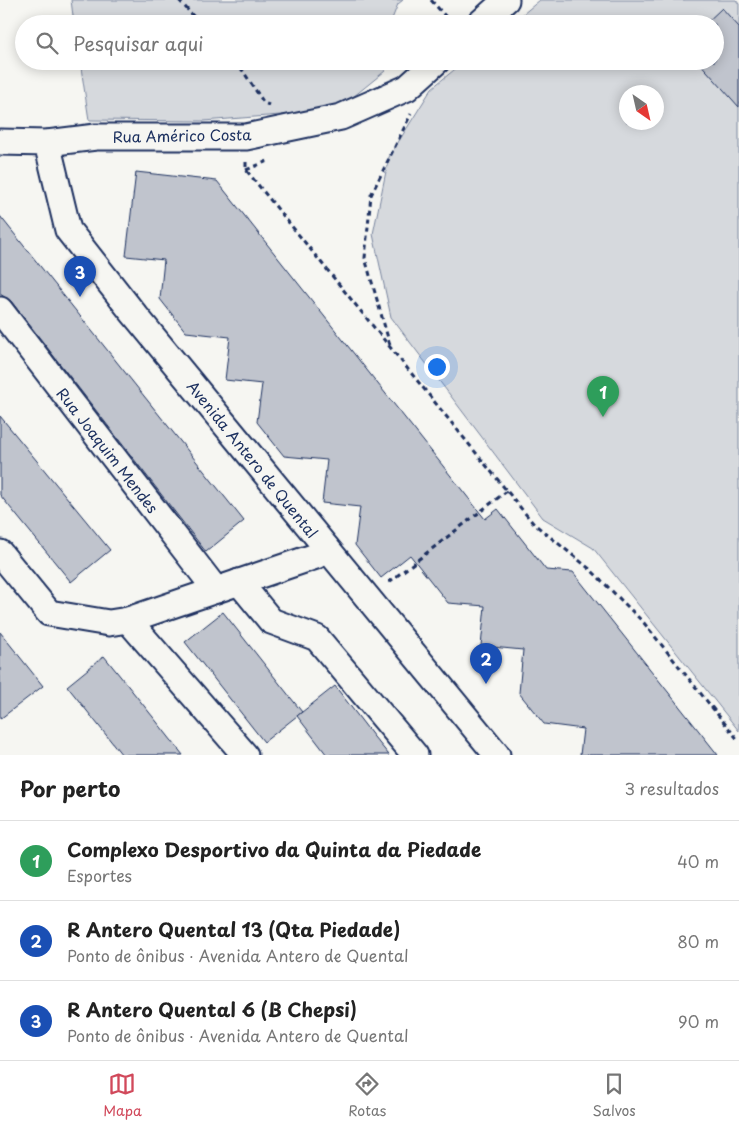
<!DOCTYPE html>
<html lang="pt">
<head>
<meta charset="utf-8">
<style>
  :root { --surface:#fff; --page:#f2f2f2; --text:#222; --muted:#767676; --line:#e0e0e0; --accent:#d1495b }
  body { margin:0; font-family:"Playpen Sans",sans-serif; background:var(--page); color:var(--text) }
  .compass { position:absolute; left:619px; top:85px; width:45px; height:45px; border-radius:50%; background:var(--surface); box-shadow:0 2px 12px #0003; rotate:146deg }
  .you { position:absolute; left:436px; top:366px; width:18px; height:18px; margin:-12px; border:4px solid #fff; border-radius:50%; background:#1a73e8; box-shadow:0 0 0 8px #1a73e833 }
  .badge { display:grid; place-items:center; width:32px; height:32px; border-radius:50%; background:var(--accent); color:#fff; font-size:16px; font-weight:700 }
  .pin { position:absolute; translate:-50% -41px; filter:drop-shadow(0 1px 2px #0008) }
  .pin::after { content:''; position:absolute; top:26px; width:18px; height:15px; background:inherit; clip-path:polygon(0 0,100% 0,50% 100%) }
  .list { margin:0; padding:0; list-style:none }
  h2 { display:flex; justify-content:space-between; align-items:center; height:65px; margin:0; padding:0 20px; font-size:21px }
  h2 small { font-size:16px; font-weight:400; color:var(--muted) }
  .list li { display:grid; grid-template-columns:32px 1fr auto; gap:15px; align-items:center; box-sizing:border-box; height:80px; padding:0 20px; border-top:1px solid var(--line) }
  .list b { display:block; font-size:19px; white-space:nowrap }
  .list p { margin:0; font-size:16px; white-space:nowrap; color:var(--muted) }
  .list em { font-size:16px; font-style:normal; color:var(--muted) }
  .icon { flex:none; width:28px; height:28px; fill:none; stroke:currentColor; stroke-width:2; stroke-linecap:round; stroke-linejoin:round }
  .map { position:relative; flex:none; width:739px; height:755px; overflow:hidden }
  .search { position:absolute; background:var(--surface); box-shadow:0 2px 12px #0003; left:15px; right:15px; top:15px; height:55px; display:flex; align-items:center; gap:12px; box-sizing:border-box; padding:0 18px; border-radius:28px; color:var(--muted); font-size:19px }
  .sheet { height:305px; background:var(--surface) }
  nav { display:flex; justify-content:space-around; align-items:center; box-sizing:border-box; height:70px; border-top:1px solid var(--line); background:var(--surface); font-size:14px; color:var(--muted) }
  nav a { display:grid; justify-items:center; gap:2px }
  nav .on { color:var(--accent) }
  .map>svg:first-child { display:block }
  .green { fill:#d6d9dd; stroke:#78849e; fill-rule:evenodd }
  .building { fill:#c0c4cd; stroke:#1b2f5e }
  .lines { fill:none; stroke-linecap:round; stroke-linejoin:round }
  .street-casing { stroke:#1b2f5e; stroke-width:29 }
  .path { stroke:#1b2f5e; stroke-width:3; stroke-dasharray:5 4; stroke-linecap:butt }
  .street { stroke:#f6f6f2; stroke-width:25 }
  .labels { text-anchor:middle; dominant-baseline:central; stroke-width:4; stroke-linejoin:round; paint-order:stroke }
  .street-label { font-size:15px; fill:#1b2f5e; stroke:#f6f6f2 }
</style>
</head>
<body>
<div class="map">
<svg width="739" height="755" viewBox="0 0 739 755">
  <rect width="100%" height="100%" fill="#f6f6f2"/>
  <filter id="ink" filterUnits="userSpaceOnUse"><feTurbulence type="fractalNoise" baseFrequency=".02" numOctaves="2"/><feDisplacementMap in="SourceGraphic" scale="10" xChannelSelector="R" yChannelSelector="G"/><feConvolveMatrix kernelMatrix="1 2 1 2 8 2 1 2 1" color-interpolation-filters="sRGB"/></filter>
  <g filter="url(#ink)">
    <g class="green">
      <polygon points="71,0 403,0 398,4 390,24 74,24"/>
      <path d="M540 0H736L739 4V731L593 548 543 518 391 317 373 234 389 157 432 88 465 61H715V24H511ZM626 92H656V122H626Z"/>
      <polygon points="80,61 385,61 385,71 348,101 306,113 203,121 89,120"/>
    </g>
    <g class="building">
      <polygon points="722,8 739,27 739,107 698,61 715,61 715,24 705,24"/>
      <polygon points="136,172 217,181 485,519 498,509 546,570 573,572 718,755 580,755 583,729 544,724 519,693 523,650 481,646 485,606 448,603 410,555 381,578 355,545 360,507 322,503 327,460 284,456 257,422 262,384 225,380 230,337 186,332 160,299 164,260 126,256"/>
      <polygon points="0,216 244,521 206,552 11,301 0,294"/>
      <polygon points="0,416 110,550 71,582 0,495"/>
      <polygon points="223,612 302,712 264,742 185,642"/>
      <polygon points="0,632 43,686 0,719"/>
      <polygon points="104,656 157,722 183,755 122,755 95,721 67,686"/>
      <polygon points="335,686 374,737 389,755 327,755 297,716"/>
    </g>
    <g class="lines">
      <defs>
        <g id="street">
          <polyline points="479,24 506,0"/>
          <polyline points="0,142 47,143 96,137 246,137 341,117 407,88 437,61"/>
          <polyline points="47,143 68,230 130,309 497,755"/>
          <polyline points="0,310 216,590"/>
          <polyline points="0,553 49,613 109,623 128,620 316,556 327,549"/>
          <polyline points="239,582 271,621 317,638 415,755"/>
          <polyline points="128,620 245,755"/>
        </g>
      </defs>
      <use href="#street" class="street-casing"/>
      <g class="path">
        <polyline points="179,0 200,24"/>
        <polyline points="431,0 452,24"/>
        <polyline points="234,61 243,71 264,103 269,105"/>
        <polyline points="246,162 246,170 533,523 591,570 644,623 739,741"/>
        <polyline points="246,170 270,160"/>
        <polyline points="390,345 365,258 371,195 411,114"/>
        <polyline points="389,582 507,491"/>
      </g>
      <use href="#street" class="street"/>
    </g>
  </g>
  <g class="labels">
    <g class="street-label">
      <text transform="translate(182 135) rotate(-1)">Rua Américo Costa</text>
      <text transform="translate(108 450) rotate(52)">Rua Joaquim Mendes</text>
      <text transform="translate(253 459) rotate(51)">Avenida Antero de Quental</text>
    </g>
  </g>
</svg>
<svg class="compass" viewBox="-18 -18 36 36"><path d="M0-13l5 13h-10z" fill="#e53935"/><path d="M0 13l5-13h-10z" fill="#767676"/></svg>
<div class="you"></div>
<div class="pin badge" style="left:603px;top:417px;background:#2e9e5b">1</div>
<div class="pin badge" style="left:486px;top:684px;background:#1a4fb4">2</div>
<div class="pin badge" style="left:80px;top:297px;background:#1a4fb4">3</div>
<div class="search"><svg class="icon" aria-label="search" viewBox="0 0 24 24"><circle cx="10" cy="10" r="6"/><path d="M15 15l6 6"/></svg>Pesquisar aqui</div>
</div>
<section class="sheet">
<h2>Por perto<small>3 resultados</small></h2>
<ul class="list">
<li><span class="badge" style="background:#2e9e5b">1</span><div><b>Complexo Desportivo da Quinta da Piedade</b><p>Esportes</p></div><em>40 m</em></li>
<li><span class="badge" style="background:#1a4fb4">2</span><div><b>R Antero Quental 13 (Qta Piedade)</b><p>Ponto de ônibus · Avenida Antero de Quental</p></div><em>80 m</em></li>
<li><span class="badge" style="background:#1a4fb4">3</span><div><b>R Antero Quental 6 (B Chepsi)</b><p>Ponto de ônibus · Avenida Antero de Quental</p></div><em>90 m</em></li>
</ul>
</section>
<nav>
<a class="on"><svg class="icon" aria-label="map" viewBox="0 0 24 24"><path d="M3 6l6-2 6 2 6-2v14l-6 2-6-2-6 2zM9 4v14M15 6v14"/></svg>Mapa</a>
<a><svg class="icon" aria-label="directions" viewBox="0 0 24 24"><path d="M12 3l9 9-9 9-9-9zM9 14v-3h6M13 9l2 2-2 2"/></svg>Rotas</a>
<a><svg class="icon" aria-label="saved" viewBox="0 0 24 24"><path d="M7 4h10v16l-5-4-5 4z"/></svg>Salvos</a>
</nav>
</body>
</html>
